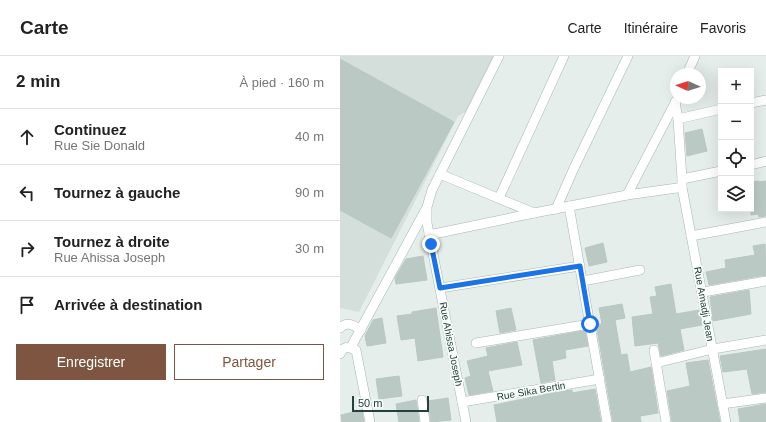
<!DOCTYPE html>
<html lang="fr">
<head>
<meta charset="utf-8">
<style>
  :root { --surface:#fff; --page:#f2f2f2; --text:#222; --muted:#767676; --line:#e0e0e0; --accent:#7e5540 }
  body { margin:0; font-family:Helvetica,sans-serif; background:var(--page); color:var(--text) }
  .controls { position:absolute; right:12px; top:12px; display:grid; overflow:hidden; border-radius:0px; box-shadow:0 4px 16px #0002 }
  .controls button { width:36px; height:36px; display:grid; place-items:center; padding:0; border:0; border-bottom:1px solid var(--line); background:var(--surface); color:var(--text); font:20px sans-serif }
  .compass { position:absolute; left:330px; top:12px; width:36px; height:36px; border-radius:50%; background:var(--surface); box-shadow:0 4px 16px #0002; rotate:273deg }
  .scale { position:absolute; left:12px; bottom:10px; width:77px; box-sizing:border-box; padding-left:4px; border:2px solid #25403c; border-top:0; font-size:11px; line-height:14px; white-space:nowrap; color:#25403c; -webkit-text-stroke:3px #f7fbf9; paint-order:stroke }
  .stop { position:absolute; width:12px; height:12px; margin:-9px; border:3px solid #1a73e8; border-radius:50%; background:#fff }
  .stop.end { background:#1a73e8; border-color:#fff; box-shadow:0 1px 4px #0008 }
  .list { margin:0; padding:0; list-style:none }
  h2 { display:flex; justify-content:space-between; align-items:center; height:52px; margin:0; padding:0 16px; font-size:17px }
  h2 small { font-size:13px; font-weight:400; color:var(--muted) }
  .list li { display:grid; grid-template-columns:26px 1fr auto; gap:12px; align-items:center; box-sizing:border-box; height:56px; padding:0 16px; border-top:1px solid var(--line) }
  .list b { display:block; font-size:15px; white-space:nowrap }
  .list p { margin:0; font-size:13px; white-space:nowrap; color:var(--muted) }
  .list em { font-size:13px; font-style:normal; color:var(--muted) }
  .actions { display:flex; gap:8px; padding:12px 16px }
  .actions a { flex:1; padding:9px 0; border:1px solid var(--accent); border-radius:0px; text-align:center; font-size:14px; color:var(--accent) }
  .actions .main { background:var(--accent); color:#fff }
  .icon { flex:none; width:22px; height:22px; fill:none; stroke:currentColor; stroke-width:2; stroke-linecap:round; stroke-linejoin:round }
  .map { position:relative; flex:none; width:426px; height:366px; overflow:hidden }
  header { display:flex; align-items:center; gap:24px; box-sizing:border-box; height:56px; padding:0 20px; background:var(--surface); border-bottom:1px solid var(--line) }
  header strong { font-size:19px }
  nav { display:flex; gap:22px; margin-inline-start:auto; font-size:14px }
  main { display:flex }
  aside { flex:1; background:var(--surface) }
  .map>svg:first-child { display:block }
  .built { fill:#d4dedb }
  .building { fill:#bbc9c5; stroke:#b8c8c3 }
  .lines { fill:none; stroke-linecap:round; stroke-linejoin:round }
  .street-casing { stroke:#a8b6b3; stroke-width:10 }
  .street { stroke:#fff; stroke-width:9 }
  .route { stroke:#1a73e8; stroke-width:5 }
  .labels { text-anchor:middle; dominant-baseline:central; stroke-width:3.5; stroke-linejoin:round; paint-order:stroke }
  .street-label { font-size:10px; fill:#25403c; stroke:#f7fbf9 }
</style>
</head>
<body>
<header>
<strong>Carte</strong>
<nav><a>Carte</a><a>Itinéraire</a><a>Favoris</a></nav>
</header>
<main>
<aside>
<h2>2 min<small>À pied · 160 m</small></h2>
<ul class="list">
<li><svg class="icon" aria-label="ahead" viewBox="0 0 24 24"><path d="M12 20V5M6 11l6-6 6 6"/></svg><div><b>Continuez</b><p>Rue Sie Donald</p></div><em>40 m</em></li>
<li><svg class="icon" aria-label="left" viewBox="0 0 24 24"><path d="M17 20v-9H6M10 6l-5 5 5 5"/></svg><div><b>Tournez à gauche</b></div><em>90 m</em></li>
<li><svg class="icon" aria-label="right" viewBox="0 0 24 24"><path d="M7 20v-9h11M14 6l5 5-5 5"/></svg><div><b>Tournez à droite</b><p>Rue Ahissa Joseph</p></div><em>30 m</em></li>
<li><svg class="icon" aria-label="arrive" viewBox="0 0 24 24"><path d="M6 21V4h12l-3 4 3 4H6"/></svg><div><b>Arrivée à destination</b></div></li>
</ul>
<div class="actions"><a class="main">Enregistrer</a><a>Partager</a></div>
</aside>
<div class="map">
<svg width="426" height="366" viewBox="0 0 426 366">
  <rect width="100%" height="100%" fill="#e6eeeb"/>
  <polygon class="built" points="0,0 156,0 127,55 118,60 19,256 0,252"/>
  <g class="building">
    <polygon points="0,3 114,66 51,182 0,154"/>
    <polygon points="362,73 367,95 347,100 345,77"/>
    <polygon points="419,125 419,126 426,125 426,160 419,161 418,158 411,159 411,126"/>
    <polygon points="263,187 267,206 249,210 245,192"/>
    <polygon points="425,188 426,219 369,229 366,216 386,212 385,204 415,199 413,190"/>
    <polygon points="83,200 87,224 56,228 55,222 66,203"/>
    <polygon points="331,228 336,258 359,254 362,269 340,273 344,294 321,300 318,287 295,290 292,261 313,258 310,241 317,240 315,231"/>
    <polygon points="409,234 411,258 373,265 370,241"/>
    <polygon points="282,248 285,262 275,264 281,299 287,298 290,316 311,311 318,357 300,360 301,366 273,366 257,273 259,273 258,268 262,268 259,252"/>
    <polygon points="96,252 103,301 78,305 75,282 61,284 57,260 72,258 72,256"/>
    <polygon points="171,252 176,274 160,277 156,255"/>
    <polygon points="42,262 46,287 27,290 25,280 33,264"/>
    <polygon points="242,275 245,275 248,290 225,294 226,302 212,305 215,324 201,327 193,284"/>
    <polygon points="177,286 182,309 148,315 153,335 129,339 125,322 131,320 127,305 148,300 146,292"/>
    <polygon points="426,293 426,336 412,338 407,313 383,316 380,300"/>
    <polygon points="368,304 380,366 332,366 327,335 350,330 346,307"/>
    <polygon points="59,320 62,340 39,343 36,323"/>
    <polygon points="255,333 261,366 157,366 154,349 217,336 232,334 232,337"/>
    <polygon points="108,342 111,364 91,366 88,345"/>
    <polygon points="76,344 79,366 59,366 56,348"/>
    <polygon points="426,348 426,366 400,366 398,353"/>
    <polygon points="22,354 24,366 2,366 1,359"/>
  </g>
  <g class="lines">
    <defs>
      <g id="street">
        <polyline points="347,18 355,0"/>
        <polyline points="411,47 426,44"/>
        <polyline points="338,63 381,53"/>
        <polyline points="411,109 426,105"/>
        <polyline points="100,118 194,157 287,139 337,132 342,131 342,123 338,63 335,46"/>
        <polyline points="342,123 381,115"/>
        <polyline points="342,131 386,366"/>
        <polyline points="287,139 336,45"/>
        <polyline points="159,142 224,0"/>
        <polyline points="229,150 267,366"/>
        <polyline points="216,153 234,112 288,0"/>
        <polyline points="89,179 194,157"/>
        <polyline points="351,180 426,166"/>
        <polyline points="243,225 300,214"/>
        <polyline points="100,232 240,210"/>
        <polyline points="363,236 426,225"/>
        <path d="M0 272C7 265 13 269 21 274"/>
        <polyline points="136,287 250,268"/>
        <polyline points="11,291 86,153"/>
        <polyline points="314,294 326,366"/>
        <polyline points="0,298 3,293 7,291 16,294 30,366"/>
        <polyline points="316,307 373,293 426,284"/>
        <polyline points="82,344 85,366"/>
        <polyline points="122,346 260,323"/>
        <polyline points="382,348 426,342"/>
        <polyline points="126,366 87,167 87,151 92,134 159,0"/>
      </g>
    </defs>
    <use href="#street" class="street-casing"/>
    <use href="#street" class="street"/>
  </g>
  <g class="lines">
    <polyline class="route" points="91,188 100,232 240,210 250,268"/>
  </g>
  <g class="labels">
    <g class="street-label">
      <text transform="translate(364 248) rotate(80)">Rue Amadji Jean</text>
      <text transform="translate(111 288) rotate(79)">Rue Ahissa Joseph</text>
      <text transform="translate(191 335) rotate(-10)">Rue Sika Bertin</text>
    </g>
  </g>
</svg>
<div class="controls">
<button>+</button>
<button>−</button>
<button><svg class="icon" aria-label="locate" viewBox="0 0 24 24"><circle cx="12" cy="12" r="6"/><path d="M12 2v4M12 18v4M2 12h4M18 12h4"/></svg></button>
<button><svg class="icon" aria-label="layers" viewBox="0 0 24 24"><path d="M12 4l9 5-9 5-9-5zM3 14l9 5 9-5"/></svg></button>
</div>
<svg class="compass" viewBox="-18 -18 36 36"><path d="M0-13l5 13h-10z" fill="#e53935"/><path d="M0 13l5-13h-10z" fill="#767676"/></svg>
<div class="scale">50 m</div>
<div class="stop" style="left:250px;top:268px"></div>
<div class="stop end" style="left:91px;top:188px"></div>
</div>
</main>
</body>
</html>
